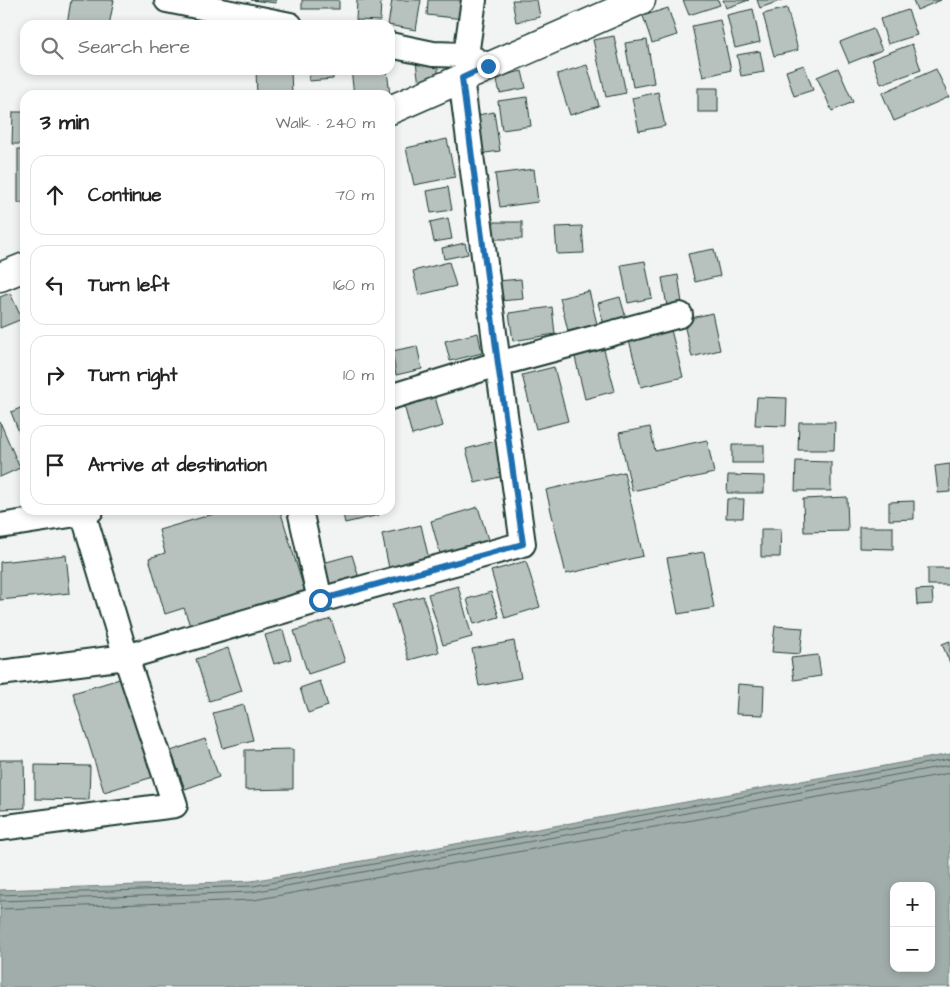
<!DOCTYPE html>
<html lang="en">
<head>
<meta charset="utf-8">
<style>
  :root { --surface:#fff; --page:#f2f2f2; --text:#222; --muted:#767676; --line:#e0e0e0 }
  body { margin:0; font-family:"Architects Daughter",sans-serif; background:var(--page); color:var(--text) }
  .controls { position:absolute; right:15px; bottom:15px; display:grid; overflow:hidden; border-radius:10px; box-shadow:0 2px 8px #0003 }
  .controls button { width:45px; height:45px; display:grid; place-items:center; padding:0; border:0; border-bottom:1px solid var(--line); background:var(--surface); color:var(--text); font:25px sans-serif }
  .stop { position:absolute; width:15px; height:15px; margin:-11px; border:4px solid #1f6fb2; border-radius:50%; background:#fff }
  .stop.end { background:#1f6fb2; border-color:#fff; box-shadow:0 1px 5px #0008 }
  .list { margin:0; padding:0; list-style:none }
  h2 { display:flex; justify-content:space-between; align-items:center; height:65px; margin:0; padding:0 20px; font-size:21px }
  h2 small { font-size:16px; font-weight:400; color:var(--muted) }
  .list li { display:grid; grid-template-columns:32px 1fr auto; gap:15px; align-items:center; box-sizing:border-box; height:80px; margin:0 10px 10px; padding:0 10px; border:1px solid var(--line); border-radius:15px }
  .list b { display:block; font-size:19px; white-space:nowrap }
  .list em { font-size:16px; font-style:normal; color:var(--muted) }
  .icon { flex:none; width:28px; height:28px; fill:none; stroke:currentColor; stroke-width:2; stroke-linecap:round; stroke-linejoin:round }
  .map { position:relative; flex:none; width:950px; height:987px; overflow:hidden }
  .search { position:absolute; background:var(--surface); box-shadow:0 2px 8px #0003; left:20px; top:20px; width:375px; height:55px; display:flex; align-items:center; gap:12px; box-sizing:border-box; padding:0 18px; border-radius:15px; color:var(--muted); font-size:19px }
  .panel { position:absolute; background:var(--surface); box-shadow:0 2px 8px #0003; left:20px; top:90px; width:375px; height:425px; border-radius:15px }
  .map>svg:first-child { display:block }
  .water { fill:#a1adaa; stroke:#6d807b; fill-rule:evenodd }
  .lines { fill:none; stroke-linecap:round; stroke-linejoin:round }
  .shore { stroke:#536a63; stroke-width:1 }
  .building { fill:#b7c1bd; stroke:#1f3d34 }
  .minor-casing { stroke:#1f3d34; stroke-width:28 }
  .major-casing { stroke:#1f3d34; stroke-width:31 }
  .minor { stroke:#fff; stroke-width:24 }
  .major { stroke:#fff; stroke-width:28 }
  .route { stroke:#1f6fb2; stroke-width:6 }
</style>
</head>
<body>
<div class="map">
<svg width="950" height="987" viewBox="0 0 950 987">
  <rect width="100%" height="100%" fill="#f2f3f3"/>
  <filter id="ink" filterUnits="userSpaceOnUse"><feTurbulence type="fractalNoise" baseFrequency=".02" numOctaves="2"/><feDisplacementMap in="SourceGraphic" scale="10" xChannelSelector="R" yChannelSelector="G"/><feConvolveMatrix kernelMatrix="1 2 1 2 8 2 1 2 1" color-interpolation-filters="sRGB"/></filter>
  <g filter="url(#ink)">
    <path class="water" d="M950 754V987H0V890L252 881ZM894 886H931V968H894Z"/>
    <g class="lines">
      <g class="shore">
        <polyline points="0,895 253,886 950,759"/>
        <polyline points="0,901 253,892 950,765"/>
        <polyline points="0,909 254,900 950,773"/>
      </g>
    </g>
    <g class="building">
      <polygon points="71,0 114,0 109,25 67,25"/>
      <polygon points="251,0 276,0 276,3"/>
      <rect x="302" y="0" width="37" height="9"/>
      <polygon points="357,0 381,0 380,21 356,20"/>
      <polygon points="392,0 421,0 416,30 388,25"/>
      <polygon points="428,0 466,0 464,19 427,15"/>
      <polygon points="512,0 537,0 540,17 516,22"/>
      <polygon points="683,0 718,0 720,5 689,15"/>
      <polygon points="723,0 749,0 726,8"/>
      <polygon points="757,0 782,0 760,8"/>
      <polygon points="913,0 941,0 917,10"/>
      <polygon points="668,8 677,35 652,43 643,16"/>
      <polygon points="787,8 798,50 774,56 763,14"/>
      <polygon points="753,9 760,42 735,48 727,15"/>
      <polygon points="908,10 917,35 888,44 880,19"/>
      <polygon points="720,20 731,70 703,77 692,26"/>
      <polygon points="873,29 882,50 849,63 840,42"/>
      <polygon points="614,36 626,93 606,97 593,40"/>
      <polygon points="647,40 654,83 633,87 625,43"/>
      <polygon points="912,44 921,70 881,84 872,59"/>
      <polygon points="760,51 764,72 741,76 737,55"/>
      <polygon points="437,59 439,82 419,85 416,62"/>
      <polygon points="587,65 599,106 570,115 557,74"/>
      <polygon points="804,65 813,90 794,96 786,71"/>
      <polygon points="838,68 853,102 832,111 817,77"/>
      <polygon points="936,69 949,97 894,121 882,93"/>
      <polygon points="256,70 291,70 292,95 257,95"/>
      <polygon points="308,70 333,70 333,79 309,81"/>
      <polygon points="351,70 387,70 390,95 354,95"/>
      <polygon points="522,71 526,88 500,93 496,77"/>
      <rect x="698" y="88" width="20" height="24"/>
      <polygon points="658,92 665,126 639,131 632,98"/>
      <polygon points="527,97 531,126 502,130 498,101"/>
      <polygon points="13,112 25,112 25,144 12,144"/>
      <polygon points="494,112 500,151 478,154 472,116"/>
      <polygon points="447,139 455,177 414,185 406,148"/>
      <rect x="18" y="149" width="7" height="54"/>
      <polygon points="534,169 538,202 500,207 495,174"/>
      <polygon points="448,187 452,210 431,213 427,191"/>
      <polygon points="448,218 452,239 434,242 430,222"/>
      <rect x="490" y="222" width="32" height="17"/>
      <polygon points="582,226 584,253 557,254 555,227"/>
      <polygon points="465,243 468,254 444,259 442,248"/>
      <polygon points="714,249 720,276 695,282 688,254"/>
      <polygon points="645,261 652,298 628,303 621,265"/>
      <polygon points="449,262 456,286 419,295 413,271"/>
      <polygon points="678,275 682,303 667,306 662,278"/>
      <polygon points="521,279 523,299 499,301 497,281"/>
      <polygon points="589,291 597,324 568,331 560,298"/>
      <polygon points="10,293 22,319 0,328 0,297"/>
      <polygon points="620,297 626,318 604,325 598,303"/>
      <polygon points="552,307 555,334 513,341 509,313"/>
      <polygon points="712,313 720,350 692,357 683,320"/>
      <polygon points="670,326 683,377 641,387 628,336"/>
      <polygon points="478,333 482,353 450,361 445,341"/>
      <polygon points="417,346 422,369 396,375 392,351"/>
      <polygon points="603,346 615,391 585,399 574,353"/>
      <polygon points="554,367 568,421 536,429 522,375"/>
      <polygon points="435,397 443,426 412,435 404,405"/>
      <polygon points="757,397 787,398 786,426 755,425"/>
      <polygon points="25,406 25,447 11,412"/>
      <polygon points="0,422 20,468 0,477"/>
      <polygon points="799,422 835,422 834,450 798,450"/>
      <polygon points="650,427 655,451 707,440 714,473 632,491 619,433"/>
      <polygon points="499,440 508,475 475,483 466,449"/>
      <rect x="732" y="445" width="32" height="18"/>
      <polygon points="796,461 831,462 831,491 795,491"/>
      <polygon points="950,464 950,492 938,493 935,466"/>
      <polygon points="624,472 643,556 566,574 546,490"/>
      <polygon points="728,475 764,476 764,493 727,493"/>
      <polygon points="847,497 848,531 804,532 803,499"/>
      <polygon points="727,499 744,499 743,518 726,518"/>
      <polygon points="914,501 914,519 889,520 889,502"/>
      <polygon points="478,507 489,543 441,557 431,521"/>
      <polygon points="227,510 280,510 305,592 190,626 184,608 165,614 149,558 165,553 159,530"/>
      <polygon points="342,510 377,510 379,515 345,523"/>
      <polygon points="421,525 430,564 390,573 382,534"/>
      <polygon points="859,527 893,527 893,549 859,548"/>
      <polygon points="761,529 781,529 780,557 761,557"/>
      <polygon points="704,552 714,608 678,614 667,558"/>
      <polygon points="66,555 70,593 0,600 0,562"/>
      <polygon points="352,555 360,581 330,589 323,563"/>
      <polygon points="526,561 540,607 505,618 491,571"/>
      <rect x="928" y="568" width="22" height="17"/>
      <polygon points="458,586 472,637 443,645 428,594"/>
      <polygon points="932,589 933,604 917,605 916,590"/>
      <polygon points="491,592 499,617 474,624 467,599"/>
      <polygon points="423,596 439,652 409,660 392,604"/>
      <polygon points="331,619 345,662 308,674 294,631"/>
      <polygon points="775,626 803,628 800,654 772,652"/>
      <polygon points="283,630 291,659 274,664 265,635"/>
      <polygon points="514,641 521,678 479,686 472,649"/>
      <polygon points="950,641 950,663 942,644"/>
      <polygon points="228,648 242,691 209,701 196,659"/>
      <polygon points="818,655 821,676 794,680 791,658"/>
      <polygon points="123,678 153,777 104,792 73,693"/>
      <polygon points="320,681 328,706 308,713 300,688"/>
      <polygon points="738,684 764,686 763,715 736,714"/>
      <polygon points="244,705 253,740 223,748 213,713"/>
      <polygon points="205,739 219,777 185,789 171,751"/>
      <polygon points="293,749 293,789 245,790 245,750"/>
      <polygon points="0,760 24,760 25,808 0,809"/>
      <polygon points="35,765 90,766 89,800 35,799"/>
    </g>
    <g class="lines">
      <defs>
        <g id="minor">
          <polyline points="167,0 290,25"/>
          <polyline points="474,0 466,55 488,66"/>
          <polyline points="390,45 433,54 466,55"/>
          <polyline points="390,397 498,364 680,315"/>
          <polyline points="300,510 320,600"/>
          <polyline points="0,526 83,513 91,510"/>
          <polyline points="0,673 126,657 83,513"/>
          <polyline points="0,828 175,805 126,657 320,600 523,544 498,364 461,78"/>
        </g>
        <g id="major">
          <polyline points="390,110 641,0"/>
          <polyline points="0,277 25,267"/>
        </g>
      </defs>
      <use href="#minor" class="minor-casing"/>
      <use href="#major" class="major-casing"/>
      <use href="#minor" class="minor"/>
      <use href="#major" class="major"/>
    </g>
  </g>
  <g class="lines" filter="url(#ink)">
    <polyline class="route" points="320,600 523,544 498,364 462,78 488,66"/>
  </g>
</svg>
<div class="controls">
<button>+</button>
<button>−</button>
</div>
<div class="stop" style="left:320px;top:600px"></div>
<div class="stop end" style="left:488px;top:66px"></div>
<div class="search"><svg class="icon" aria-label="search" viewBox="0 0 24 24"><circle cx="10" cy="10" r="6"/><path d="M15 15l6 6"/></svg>Search here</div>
<section class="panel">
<h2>3 min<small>Walk · 240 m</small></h2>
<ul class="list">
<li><svg class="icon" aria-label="ahead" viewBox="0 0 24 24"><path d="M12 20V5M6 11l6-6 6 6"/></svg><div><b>Continue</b></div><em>70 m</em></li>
<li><svg class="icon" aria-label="left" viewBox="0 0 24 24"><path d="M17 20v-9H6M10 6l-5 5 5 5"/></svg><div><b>Turn left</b></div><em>160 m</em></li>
<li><svg class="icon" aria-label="right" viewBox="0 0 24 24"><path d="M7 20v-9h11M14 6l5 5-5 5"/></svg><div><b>Turn right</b></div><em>10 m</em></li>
<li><svg class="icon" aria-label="arrive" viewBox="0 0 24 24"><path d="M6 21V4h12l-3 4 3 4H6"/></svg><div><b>Arrive at destination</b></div></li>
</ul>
</section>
</div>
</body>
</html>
